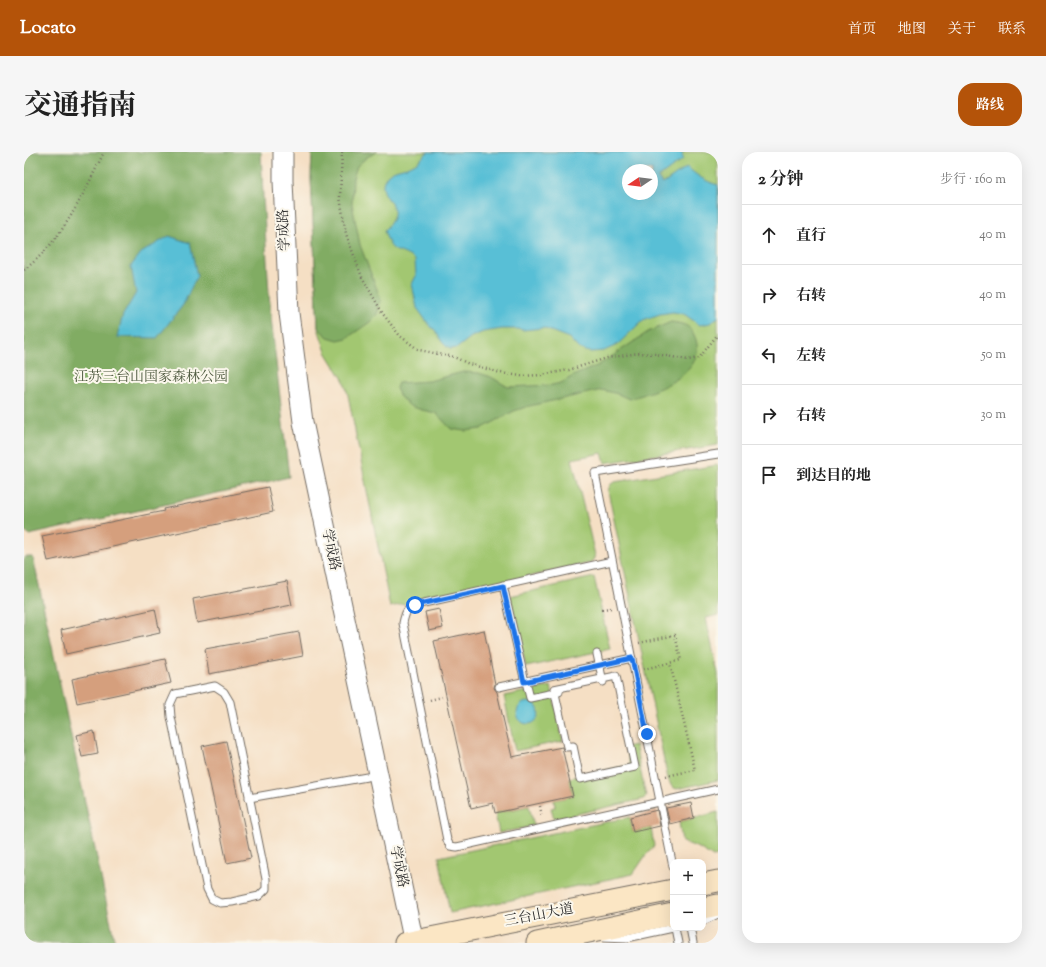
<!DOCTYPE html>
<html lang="zh">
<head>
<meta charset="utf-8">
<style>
  :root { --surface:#fff; --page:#f6f6f6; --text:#222; --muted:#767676; --line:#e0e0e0; --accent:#b45309 }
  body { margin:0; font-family:"Sorts Mill Goudy","Noto Serif SC",serif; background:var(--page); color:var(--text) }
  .controls { position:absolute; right:12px; bottom:12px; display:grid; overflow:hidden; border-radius:8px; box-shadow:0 4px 16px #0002 }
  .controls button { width:36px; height:36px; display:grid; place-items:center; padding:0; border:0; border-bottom:1px solid var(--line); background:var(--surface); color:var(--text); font:20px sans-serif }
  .compass { position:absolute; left:598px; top:12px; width:36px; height:36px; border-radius:50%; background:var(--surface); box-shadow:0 4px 16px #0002; rotate:257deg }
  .stop { position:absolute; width:12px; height:12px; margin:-9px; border:3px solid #1a73e8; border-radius:50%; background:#fff }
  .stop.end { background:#1a73e8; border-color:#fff; box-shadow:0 1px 4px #0008 }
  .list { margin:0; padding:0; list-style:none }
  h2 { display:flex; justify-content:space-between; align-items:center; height:52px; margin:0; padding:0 16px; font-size:17px }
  h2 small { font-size:13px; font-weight:400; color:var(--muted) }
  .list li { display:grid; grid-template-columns:26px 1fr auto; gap:12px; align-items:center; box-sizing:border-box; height:60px; padding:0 16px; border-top:1px solid var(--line) }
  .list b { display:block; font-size:15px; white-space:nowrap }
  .list em { font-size:13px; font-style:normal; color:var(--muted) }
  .icon { flex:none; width:22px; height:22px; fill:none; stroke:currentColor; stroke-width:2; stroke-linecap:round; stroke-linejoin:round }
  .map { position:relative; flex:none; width:694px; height:791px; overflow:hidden; border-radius:16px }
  header { display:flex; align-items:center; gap:24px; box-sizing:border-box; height:56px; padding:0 20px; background:var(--accent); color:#fff }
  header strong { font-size:19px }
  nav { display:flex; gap:22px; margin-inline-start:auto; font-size:14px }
  .intro { display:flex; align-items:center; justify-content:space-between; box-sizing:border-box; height:96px; padding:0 24px }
  h1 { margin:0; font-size:28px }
  .button { padding:10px 18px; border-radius:16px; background:var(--accent); color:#fff; font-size:14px; font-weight:700 }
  main { display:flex; gap:24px; padding:0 24px }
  aside { flex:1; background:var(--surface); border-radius:16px; box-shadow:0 4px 16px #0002 }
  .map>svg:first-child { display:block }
  .green { fill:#a2c771; stroke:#66794e; fill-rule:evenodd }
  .forest { fill:#81ac63; stroke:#566c47 }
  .water { fill:#58bfd6; stroke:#427580; fill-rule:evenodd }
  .building { fill:#d59f7d }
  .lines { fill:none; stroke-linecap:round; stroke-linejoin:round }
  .service-casing { stroke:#726a61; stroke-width:9 }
  .tertiary-casing { stroke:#726a61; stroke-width:21 }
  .secondary-casing { stroke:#726a61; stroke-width:23 }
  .path { stroke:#726a61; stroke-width:2.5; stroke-dasharray:1 3; stroke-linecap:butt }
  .service { stroke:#fff; stroke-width:7 }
  .tertiary { stroke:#fff; stroke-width:19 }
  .secondary { stroke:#fbe6c4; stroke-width:21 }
  .route { stroke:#1a73e8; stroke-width:5 }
  .labels { text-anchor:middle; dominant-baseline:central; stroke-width:4; stroke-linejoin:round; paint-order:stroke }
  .street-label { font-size:14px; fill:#2b2b2b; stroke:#fbf7ec }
  .park-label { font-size:14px; fill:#4f5a40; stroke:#fbf7ec }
</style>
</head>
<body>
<header>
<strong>Locato</strong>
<nav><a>首页</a><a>地图</a><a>关于</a><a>联系</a></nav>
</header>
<div class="intro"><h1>交通指南</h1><a class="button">路线</a></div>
<main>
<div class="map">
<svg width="694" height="791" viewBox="0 0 694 791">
  <rect width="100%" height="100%" fill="#fbf7ec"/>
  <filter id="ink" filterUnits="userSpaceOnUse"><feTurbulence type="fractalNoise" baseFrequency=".025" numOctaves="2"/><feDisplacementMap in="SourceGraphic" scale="8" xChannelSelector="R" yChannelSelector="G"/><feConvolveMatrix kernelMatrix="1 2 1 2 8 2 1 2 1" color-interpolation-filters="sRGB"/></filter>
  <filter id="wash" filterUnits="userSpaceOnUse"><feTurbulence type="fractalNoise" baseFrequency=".012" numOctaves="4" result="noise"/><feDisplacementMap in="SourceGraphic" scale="16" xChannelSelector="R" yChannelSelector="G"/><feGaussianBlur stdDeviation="0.9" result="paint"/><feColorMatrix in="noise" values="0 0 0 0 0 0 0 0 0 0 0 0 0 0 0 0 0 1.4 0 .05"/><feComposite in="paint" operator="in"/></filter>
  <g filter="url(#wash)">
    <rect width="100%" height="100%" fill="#f5dfc4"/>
    <g class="green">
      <path d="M288 0H694V293L581 311 578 301 548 307 571 403 569 408 566 411 366 455 324 243 320 229 302 200 294 176 287 26ZM604 18H628V42H604Z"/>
      <polygon points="694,313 694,463 682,466 694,522 694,628 653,637 648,635 644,627 584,339 586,333 590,330"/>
      <polygon points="570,425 586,497 502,515 486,444"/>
      <polygon points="527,534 539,589 491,599 480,544"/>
      <polygon points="611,593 622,644 620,647 530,667 527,656 531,655 530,648 549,644 545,626 606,613 602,595"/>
      <polygon points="505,654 510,674 475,681 471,661"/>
      <path d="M694 660V704L689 705C679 698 670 693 658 690L655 670Z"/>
      <polygon points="606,665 609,680 627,676 630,694 622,703 609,722 426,761 415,705"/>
    </g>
    <g class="forest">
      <polygon points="0,0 237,0 239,44 246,157 265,325 5,383 0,379"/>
      <polygon points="288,0 353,0 343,5 333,14 329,26 328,52 336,93 357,148 353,163 346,170 323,186 314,188 304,185 294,176 287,26"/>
      <path d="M647 170C661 172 667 173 672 188 682 223 629 240 605 247L594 242 578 238 505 254 490 259 457 277 441 279 427 277 412 261 398 258 386 254 376 245 372 236 374 231 405 229 439 220 455 221 467 225 484 235 528 233 537 231 551 223 575 213 624 180Z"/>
      <polygon points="0,405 9,405 91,791 0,791"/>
    </g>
    <g class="water">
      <path d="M404 0H658L659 7 634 26 639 32 663 15C672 23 682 30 694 33V165L686 171 676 173 660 162 649 160 636 162 619 168 593 193 580 199 567 200 561 199 554 196 545 186 519 176 499 178 493 177H478L459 180 447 185 433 196 426 197 422 194 418 190 411 178 406 174 393 156 388 132 392 124 391 108C373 94 368 106 360 78 363 75 366 72 368 68 378 52 350 42 362 25 367 16 382 17 390 12 395 9 400 4 404 0ZM604 18H628V42H604Z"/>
      <polygon points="145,84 166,91 173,124 159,153 133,186 93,185 99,163 112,141 107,114 117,101"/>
      <circle cx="504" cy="561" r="11"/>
    </g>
    <g id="blocks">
      <g class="building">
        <polygon points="244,335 249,360 24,409 18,384 140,359 139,357"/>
        <polygon points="263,429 268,453 173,471 169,447"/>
        <polygon points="131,457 136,481 42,502 37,478"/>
        <polygon points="415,457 419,476 405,479 401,460"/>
        <polygon points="460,478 471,532 470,536 473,540 488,605 538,595 549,644 471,661 469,651 447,656 410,489"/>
        <polygon points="275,480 279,504 185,522 181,497"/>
        <polygon points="141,507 147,531 53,551 48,527"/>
        <polygon points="70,579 74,602 58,605 53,583"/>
        <polygon points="202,589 227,706 203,711 178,594"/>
        <polygon points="667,651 670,666 646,672 642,656"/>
        <polygon points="633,658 636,674 609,680 606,665"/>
      </g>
    </g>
  </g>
  <g filter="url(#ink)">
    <use href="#blocks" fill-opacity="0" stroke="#726a61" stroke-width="1"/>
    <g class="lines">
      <defs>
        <g id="service">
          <path d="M588 409 391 453C382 457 381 462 379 471L423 688 426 694 433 695 694 637"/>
          <polyline points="479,433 501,530"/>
          <polyline points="573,502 579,530"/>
          <polygon points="592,524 611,615 556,627 549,594 543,595 530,537"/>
          <polyline points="502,530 506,546 535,540"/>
          <polygon points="191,534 200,540 206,550 242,727 242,737 235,744 208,750 196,751 188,747 183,737 147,565 146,553 151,542"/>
          <polyline points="475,535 608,506"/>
          <polyline points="225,646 354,623"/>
          <polyline points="649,715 571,321 694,302"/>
          <polyline points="679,769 694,762"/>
          <polyline points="651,776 654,791"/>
          <polyline points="666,776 669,791"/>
          <polyline points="580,785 603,786 649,776"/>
        </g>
        <polyline id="tertiary" points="259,0 259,29 265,161 279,270 390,791"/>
        <g id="secondary">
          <polyline points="679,732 694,729"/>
          <polyline points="679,756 694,753"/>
          <polyline points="381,791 649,738"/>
          <polyline points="513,791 649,762"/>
        </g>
      </defs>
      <use href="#service" class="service-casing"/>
      <use href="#tertiary" class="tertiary-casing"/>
      <use href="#secondary" class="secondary-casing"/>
      <g class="path">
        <polyline points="318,0 316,45 322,82 338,125 359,162 376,184 395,198 430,205 445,212 477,221 497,224 517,223 545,218 583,206 615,201 632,202 664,208 675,206 694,182"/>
        <path d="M0 118C39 88 59 43 80 0"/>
        <polyline points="578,457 588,456"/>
        <polyline points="615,491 651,483 657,508 620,517"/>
        <polyline points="406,548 418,545"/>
        <polyline points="642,624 671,618 646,511"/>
        <polyline points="516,654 518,665"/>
      </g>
      <use href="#service" class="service"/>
      <use href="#tertiary" class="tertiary"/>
      <use href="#secondary" class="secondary"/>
    </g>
  </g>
  <g class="lines" filter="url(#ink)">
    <polyline class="route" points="391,453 479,434 500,530 608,506 623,582"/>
  </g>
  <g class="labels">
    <g class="street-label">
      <text transform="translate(261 78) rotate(-93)">学成路</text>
      <text transform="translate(306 398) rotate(78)">学成路</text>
      <text transform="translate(374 715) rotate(78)">学成路</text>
      <text transform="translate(515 764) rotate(-11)">三台山大道</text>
    </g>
    <g class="park-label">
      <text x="127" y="226">江苏三台山国家森林公园</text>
    </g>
  </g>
</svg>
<div class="controls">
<button>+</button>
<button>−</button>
</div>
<svg class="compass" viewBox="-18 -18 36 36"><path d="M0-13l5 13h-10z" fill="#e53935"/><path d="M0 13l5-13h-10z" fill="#767676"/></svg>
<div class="stop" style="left:391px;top:453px"></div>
<div class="stop end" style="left:623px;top:582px"></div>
</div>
<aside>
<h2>2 分钟<small>步行 · 160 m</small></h2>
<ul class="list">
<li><svg class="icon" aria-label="ahead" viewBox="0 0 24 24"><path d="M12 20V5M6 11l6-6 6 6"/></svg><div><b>直行</b></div><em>40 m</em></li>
<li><svg class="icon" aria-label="right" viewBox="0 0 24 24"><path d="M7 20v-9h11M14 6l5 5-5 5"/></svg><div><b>右转</b></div><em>40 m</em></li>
<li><svg class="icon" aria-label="left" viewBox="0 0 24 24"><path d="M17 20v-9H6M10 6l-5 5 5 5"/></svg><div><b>左转</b></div><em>50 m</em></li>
<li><svg class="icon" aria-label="right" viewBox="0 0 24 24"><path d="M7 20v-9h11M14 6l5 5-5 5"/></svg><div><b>右转</b></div><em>30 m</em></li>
<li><svg class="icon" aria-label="arrive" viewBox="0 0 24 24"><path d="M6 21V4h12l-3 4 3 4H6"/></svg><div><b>到达目的地</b></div></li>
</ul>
</aside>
</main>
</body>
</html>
